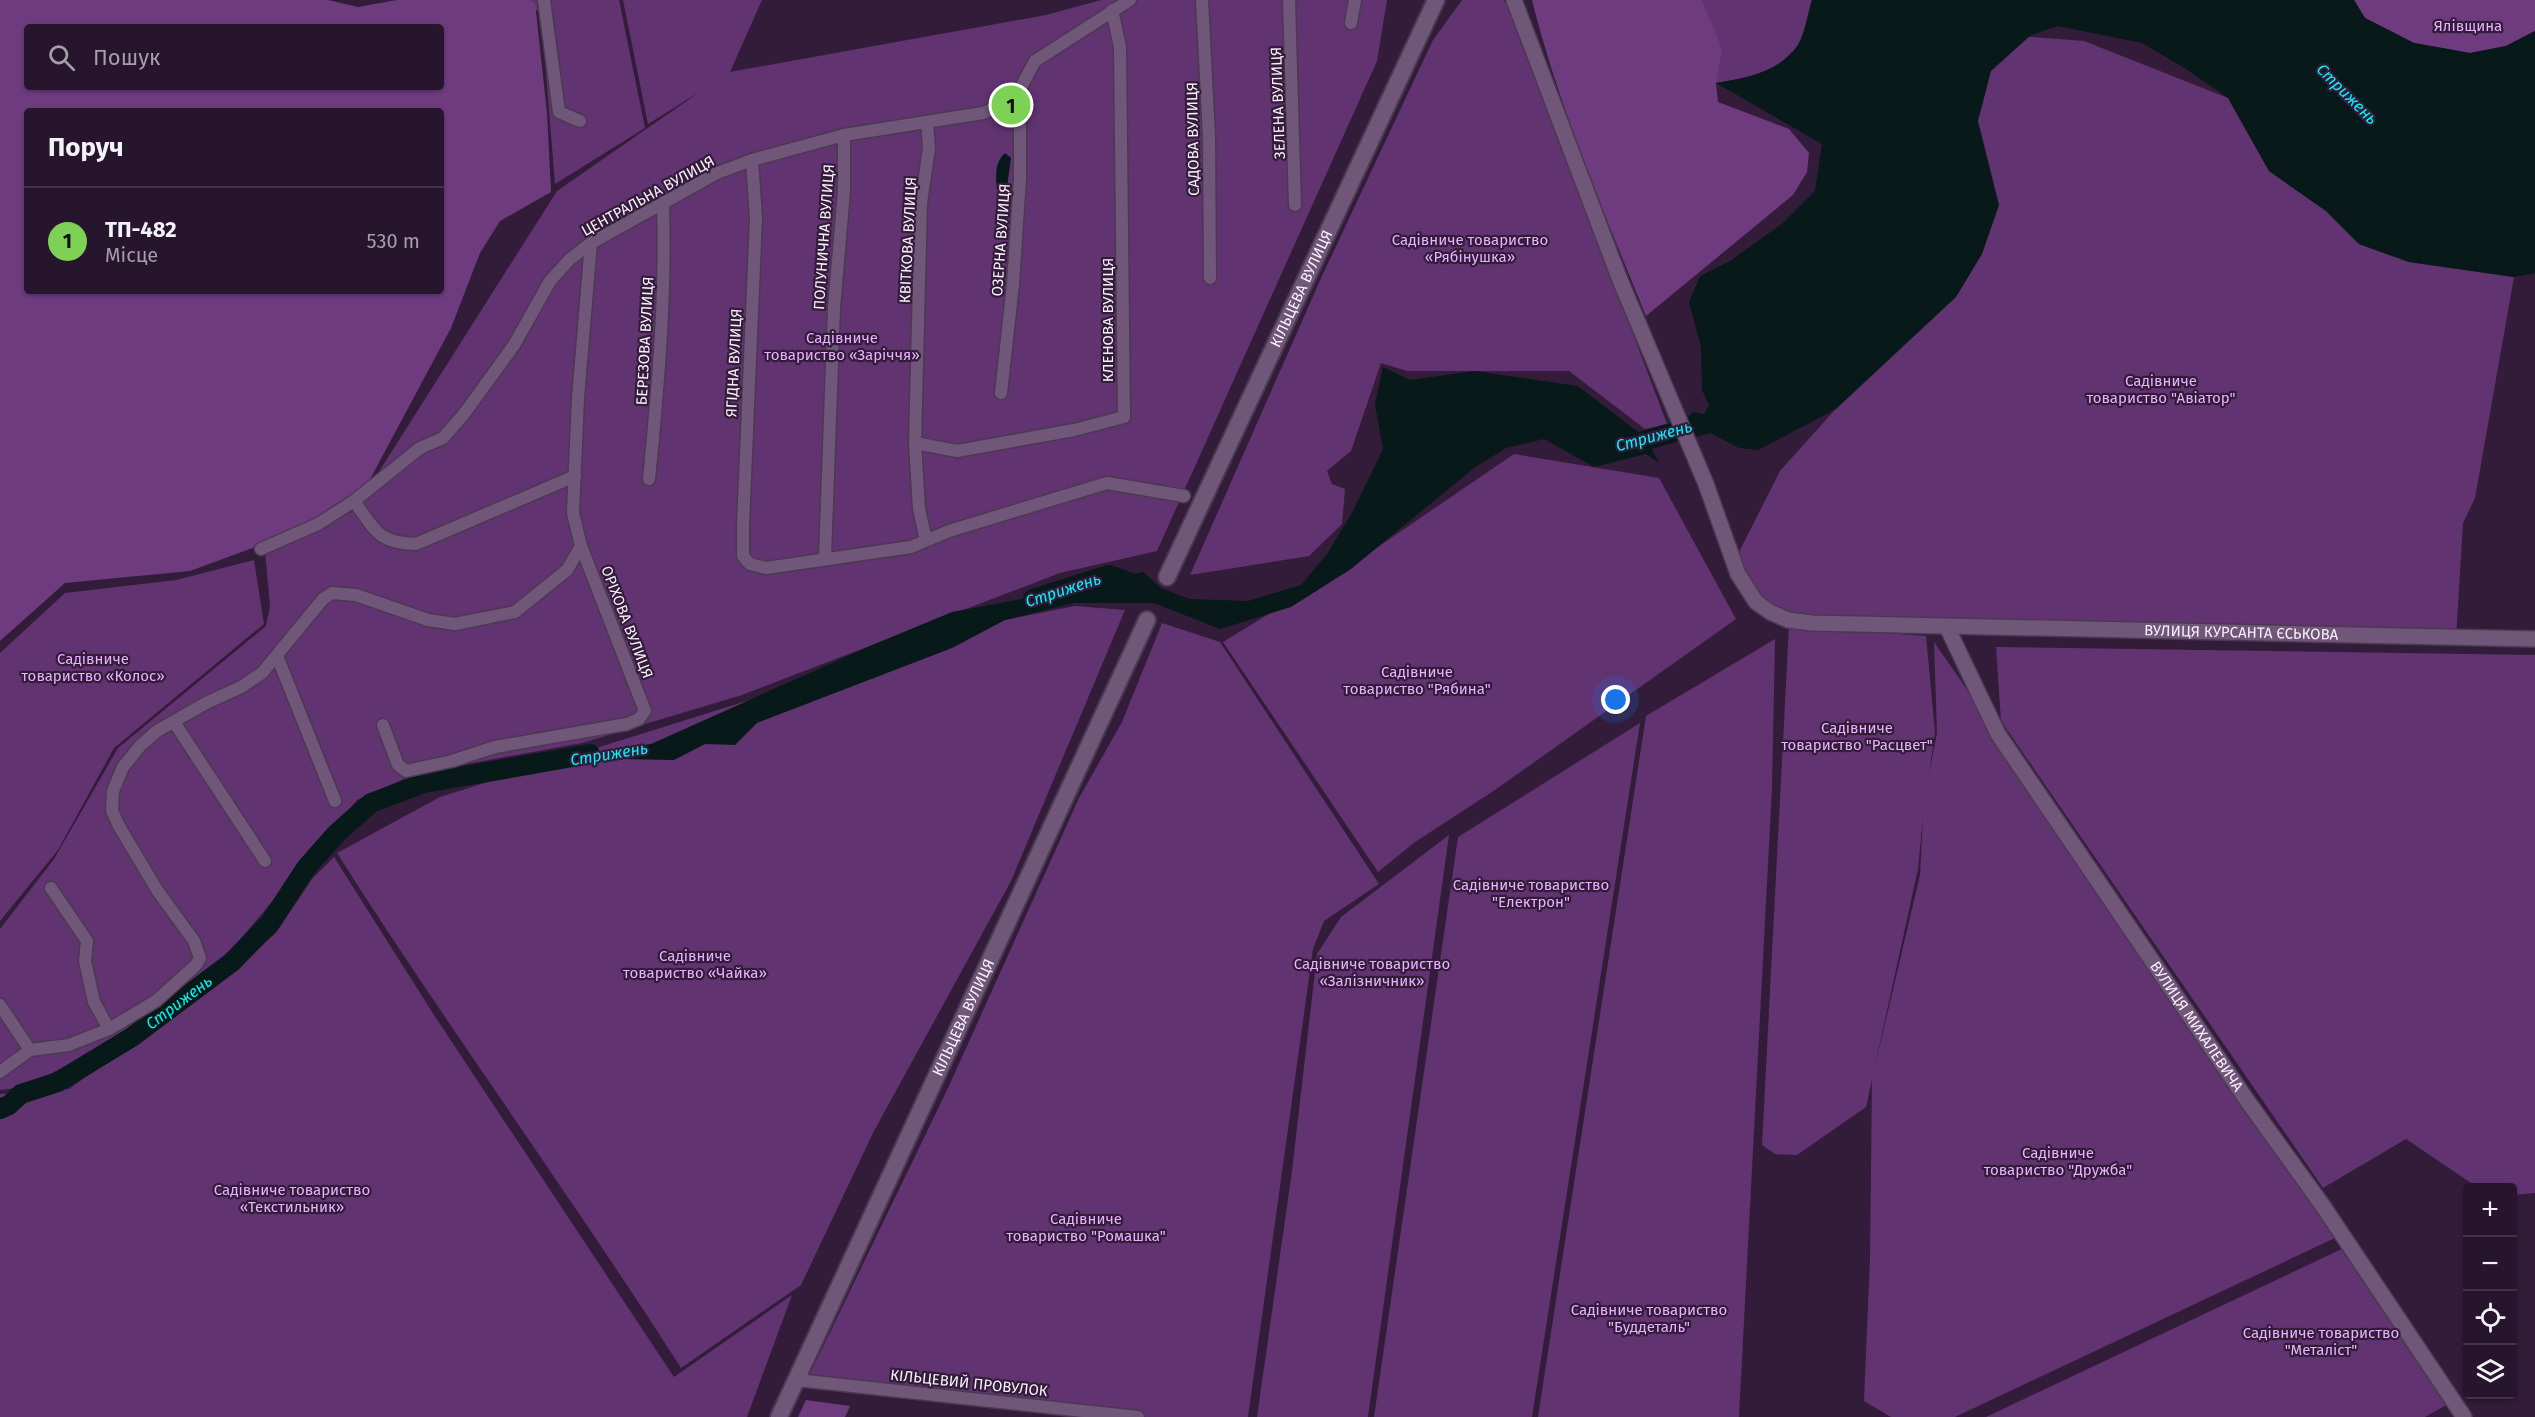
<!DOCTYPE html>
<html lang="uk">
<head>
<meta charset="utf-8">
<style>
  :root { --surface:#26152c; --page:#322238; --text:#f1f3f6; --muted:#a49fa9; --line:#423448; --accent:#7dd154 }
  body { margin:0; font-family:"Fira Sans",sans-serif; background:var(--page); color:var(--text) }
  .controls { position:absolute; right:18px; bottom:18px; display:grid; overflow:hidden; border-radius:6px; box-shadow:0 2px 4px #0004 }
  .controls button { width:54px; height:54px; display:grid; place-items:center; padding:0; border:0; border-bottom:2px solid var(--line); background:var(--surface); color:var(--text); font:30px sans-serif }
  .you { position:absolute; left:1616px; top:700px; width:21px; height:21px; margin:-15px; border:4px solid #fff; border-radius:50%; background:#1a73e8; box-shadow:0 0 0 9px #1a73e833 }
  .badge { display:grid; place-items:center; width:39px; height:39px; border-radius:50%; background:var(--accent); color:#111; font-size:20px; font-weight:700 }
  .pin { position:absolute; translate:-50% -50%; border:3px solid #fff; box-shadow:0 2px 6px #0006 }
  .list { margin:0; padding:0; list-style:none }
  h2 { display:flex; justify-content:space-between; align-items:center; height:78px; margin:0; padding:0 24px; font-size:26px }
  h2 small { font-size:20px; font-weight:400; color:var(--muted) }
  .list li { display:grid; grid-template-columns:39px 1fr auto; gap:18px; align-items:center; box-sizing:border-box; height:108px; padding:0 24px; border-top:2px solid var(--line) }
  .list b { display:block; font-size:22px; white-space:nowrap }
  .list p { margin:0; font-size:20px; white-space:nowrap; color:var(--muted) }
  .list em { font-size:20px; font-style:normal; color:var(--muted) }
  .icon { flex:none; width:33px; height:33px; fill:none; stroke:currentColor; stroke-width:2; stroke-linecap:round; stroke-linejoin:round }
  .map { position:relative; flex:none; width:2535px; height:1417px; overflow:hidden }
  .search { position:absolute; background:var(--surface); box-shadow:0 2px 4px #0004; left:24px; top:24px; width:420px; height:66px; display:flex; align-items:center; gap:15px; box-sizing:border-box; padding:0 21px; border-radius:6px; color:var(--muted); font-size:22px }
  .panel { position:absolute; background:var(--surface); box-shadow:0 2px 4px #0004; left:24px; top:108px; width:420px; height:186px; border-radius:6px }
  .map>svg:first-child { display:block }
  .green { fill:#613371 }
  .forest { fill:#6e3b7f; fill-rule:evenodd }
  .water { fill:#071919 }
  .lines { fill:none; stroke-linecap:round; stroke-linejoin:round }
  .river { stroke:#071919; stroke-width:20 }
  .minor-casing { stroke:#4b3951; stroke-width:15 }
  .tertiary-casing { stroke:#4b3951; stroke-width:18 }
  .secondary-casing { stroke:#4b3951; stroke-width:20 }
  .minor { stroke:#705779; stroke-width:12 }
  .tertiary { stroke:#705779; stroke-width:15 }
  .secondary { stroke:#705779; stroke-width:16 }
  .labels { text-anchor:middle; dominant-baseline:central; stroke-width:4.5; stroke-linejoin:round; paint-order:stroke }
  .park-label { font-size:15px; fill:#e9b1fe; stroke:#331c3a }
  .street-label { font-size:15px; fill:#f9f0fc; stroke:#331c3a }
  .water-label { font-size:16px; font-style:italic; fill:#00f7fa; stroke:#331c3a }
</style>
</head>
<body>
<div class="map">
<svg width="2535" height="1417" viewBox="0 0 2535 1417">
  <rect width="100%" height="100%" fill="#331c3a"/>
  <g class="green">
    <polygon points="401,0 619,0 645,128 555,184 541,11 499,3"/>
    <polygon points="623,0 762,0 730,72 1046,15 1101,0 1387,0 1377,61 1157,551 1060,573 742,695 582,743 417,773 357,800 223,960 148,1018 71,1063 26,1087 0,1090 0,929 54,859 118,748 266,626 270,606 265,551 354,511 557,191 701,91 648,124"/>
    <polygon points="1462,0 1503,0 1509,5 1667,424 1645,429 1569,371 1407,371 1381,363 1351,451 1327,471 1332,484 1345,489 1342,524 1309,556 1190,575 1322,276 1433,40"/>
    <path d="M1691 0H1812C1808 13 1805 33 1798 45 1778 73 1747 78 1716 83Z"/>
    <polygon points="2017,36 2084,41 2228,98 2269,171 2326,211 2359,244 2409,262 2514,277 2475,498 2463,523 2456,638 1887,624 1770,612 1734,562 1780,471 1937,296 1974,84"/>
    <polygon points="1514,454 1659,478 1736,619 1495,790 1415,842 1378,872 1223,642 1372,551"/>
    <polygon points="254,560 264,624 114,748 58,850 0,921 0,653 65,593 176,580"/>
    <path d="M1075 606 1125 610 1011 881 874 1131 801 1285 681 1368C570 1194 448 1028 337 853L440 797 1005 620Z"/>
    <polygon points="1162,623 1220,642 1379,884 1324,921 1313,949 1248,1417 1114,1417 805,1384 948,1088 1079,798 1122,722"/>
    <polygon points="1789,626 1926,636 1935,732 1929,774 1937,733 1934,642 2029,779 2335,1238 1955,1417 1891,1417 1864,1401 1870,1259 1872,1079 1920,875 1923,817 1918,869 1866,1107 1797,1155 1775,1154 1762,1145"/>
    <polygon points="1775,639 1772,788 1739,1417 1538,1417 1646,716"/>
    <polygon points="1996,647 2535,655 2535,1193 2513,1195 2512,1188 2477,1187 2406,1139 2323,1188 2001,721"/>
    <polygon points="1640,723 1532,1417 1374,1417 1458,837"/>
    <polygon points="1449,835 1368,1417 1257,1417 1292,1171 1317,954 1341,917"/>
    <polygon points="334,857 434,1015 674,1377 792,1295 747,1417 0,1417 0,1094 69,1089 227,976 276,933 312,879"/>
    <polygon points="2346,1247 2448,1404 2425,1417 1986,1417"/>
  </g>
  <g class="forest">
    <path d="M0 0H328L358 7 397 0H529L535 3 547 113 551 192 500 221 480 253 451 328 353 511 190 571 65 583 0 641ZM27 27H441V87H27ZM27 111H441V291H27Z"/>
    <path d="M1532 0H1702L1722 49 1716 83 1718 102 1789 129 1809 153 1807 172 1793 195 1646 316C1605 215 1558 105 1532 0Z"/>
    <polygon points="2354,0 2535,0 2535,31 2506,46 2470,53 2414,43 2365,18"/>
    <polygon points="806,1400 850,1406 845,1417 798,1417"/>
  </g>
  <g class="water">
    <path d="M1812 0H2354L2365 18 2414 43 2470 53 2506 46 2535 31V273L2514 277 2409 262 2359 244 2326 211 2269 171 2228 98 2186 69 2142 43 2058 26 2031 35 1991 71 1978 121 1999 205 1982 254 1956 297 1836 409 1758 450 1739 448 1710 433 1694 437 1687 418 1693 412 1704 414 1709 405 1702 390 1701 347 1689 302 1700 276 1730 261 1783 223 1815 191 1822 144 1716 83C1747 78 1778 73 1798 45 1805 33 1808 13 1812 0Z"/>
    <path d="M1005 153 1011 158 1007 187 997 190C996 177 994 163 1005 153Z"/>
    <polygon points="1383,367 1410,380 1475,371 1578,386 1646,438 1659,463 1646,454 1594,467 1544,439 1506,448 1474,468 1351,569 1291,607 1220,629 1154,603 1074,603 1005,620 952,648 757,723 735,745 705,744 674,760 566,758 651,744 870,646 952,612 1091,586 1143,572 1161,588 1189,599 1248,601 1301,585 1327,554 1353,511 1383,449 1375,405"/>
  </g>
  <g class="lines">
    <g class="river">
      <polyline points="1623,447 1702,424"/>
      <polyline points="1033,599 1109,575 1142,587"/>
      <path id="s1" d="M0 1109 9 1105 21 1094 58 1082 132 1037 232 962 270 923 306 868 337 833 371 803 424 783 590 754"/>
    </g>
    <defs>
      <g id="minor">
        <polyline points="544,0 559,112 580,121"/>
        <polyline points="1202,0 1209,136 1210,278"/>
        <polyline points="1289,0 1295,205"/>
        <polyline points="1351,23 1355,0"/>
        <polyline points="752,160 756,218 743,525 743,556 750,564 766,568 911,547 949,531 1107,483 1184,496"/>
        <polyline points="1001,393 1013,284 1020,178 1020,89"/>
        <polyline points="915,443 957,451 1074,430 1124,417 1120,47 1112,10"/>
        <path d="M649 479C658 388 666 297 663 205"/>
        <path d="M354 501C375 530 378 543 416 544L575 476"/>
        <polyline points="926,540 919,509 915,443 921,203 929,148 927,122"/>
        <polyline points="261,549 318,524 354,501 420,448 443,438 464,414 514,345 550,281 570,259 591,243 717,173 752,160 844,135 983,113 999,106 1020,89 1035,61 1130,0"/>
        <polyline points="825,557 834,308 844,191 844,135"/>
        <polyline points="277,656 335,801"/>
        <polyline points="174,722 265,861"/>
        <polyline points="383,725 398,765 406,771 452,761 495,747 627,724 639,719 645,711 581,546 573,513 578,398 591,243"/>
        <polyline points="51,888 87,941 85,961 90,984 94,1002 109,1029"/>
        <polyline points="0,1005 30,1050"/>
        <polyline points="0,1072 30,1050 69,1045 109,1029 156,1001 196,965 200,958 194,941 157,890 119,826 112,811 113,791 123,767 140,746 157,731 206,703 241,687 262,673 323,599 332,593 356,595 428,620 455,624 515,612 567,570 581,546"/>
        <polyline points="797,1380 1138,1417"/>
      </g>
      <g id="tertiary">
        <path id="s2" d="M1514 0 1620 280 1706 484 1738 574 1756 602 1770 612 1788 620 1812 623 2535 639"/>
        <path id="s3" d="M1947 627 1998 734 2246 1099 2323 1206 2464 1417"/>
      </g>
      <g id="secondary">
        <path id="s4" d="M1167 577 1436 0"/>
        <path id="s5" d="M779 1417 1147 620"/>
      </g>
    </defs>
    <use href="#minor" class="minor-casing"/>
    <use href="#tertiary" class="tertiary-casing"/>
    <use href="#secondary" class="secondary-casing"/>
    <use href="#minor" class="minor"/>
    <use href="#tertiary" class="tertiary"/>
    <use href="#secondary" class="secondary"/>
  </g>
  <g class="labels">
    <g class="park-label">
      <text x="2468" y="26">Ялівщина</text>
      <text x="1470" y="240">Садівниче товариство<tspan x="1470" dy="17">«Рябінушка»</tspan></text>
      <text x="842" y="338">Садівниче<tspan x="842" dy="17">товариство «Заріччя»</tspan></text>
      <text x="2161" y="381">Садівниче<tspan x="2161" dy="17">товариство "Авіатор"</tspan></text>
      <text x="93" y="659">Садівниче<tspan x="93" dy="17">товариство «Колос»</tspan></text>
      <text x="1417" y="672">Садівниче<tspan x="1417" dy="17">товариство "Рябина"</tspan></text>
      <text x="1857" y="728">Садівниче<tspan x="1857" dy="17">товариство "Расцвет"</tspan></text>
      <text x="1531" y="885">Садівниче товариство<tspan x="1531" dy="17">"Електрон"</tspan></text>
      <text x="695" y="956">Садівниче<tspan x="695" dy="17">товариство «Чайка»</tspan></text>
      <text x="1372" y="964">Садівниче товариство<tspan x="1372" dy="17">«Залізничник»</tspan></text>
      <text x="2058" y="1153">Садівниче<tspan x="2058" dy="17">товариство "Дружба"</tspan></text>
      <text x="292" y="1190">Садівниче товариство<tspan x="292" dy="17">«Текстильник»</tspan></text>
      <text x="1086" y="1219">Садівниче<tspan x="1086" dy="17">товариство "Ромашка"</tspan></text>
      <text x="1649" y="1310">Садівниче товариство<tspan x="1649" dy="17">"Буддеталь"</tspan></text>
      <text x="2321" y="1333">Садівниче товариство<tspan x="2321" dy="17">"Металіст"</tspan></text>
    </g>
    <g class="street-label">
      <text transform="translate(1278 103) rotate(-92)">ЗЕЛЕНА ВУЛИЦЯ</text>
      <text transform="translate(1193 139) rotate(-91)">САДОВА ВУЛИЦЯ</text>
      <text transform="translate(648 196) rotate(-29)">ЦЕНТРАЛЬНА ВУЛИЦЯ</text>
      <text transform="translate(824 237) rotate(-86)">ПОЛУНИЧНА ВУЛИЦЯ</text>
      <text transform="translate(908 240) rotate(-87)">КВІТКОВА ВУЛИЦЯ</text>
      <text transform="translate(1001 240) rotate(-86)">ОЗЕРНА ВУЛИЦЯ</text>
      <text stroke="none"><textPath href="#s4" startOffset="318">КІЛЬЦЕВА ВУЛИЦЯ</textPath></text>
      <text transform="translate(1108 320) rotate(-90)">КЛЕНОВА ВУЛИЦЯ</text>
      <text transform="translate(645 341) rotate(-87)">БЕРЕЗОВА ВУЛИЦЯ</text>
      <text transform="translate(734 363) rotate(-87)">ЯГІДНА ВУЛИЦЯ</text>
      <text transform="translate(627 622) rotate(69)">ОРІХОВА ВУЛИЦЯ</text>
      <text stroke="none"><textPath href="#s2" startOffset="1140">ВУЛИЦЯ КУРСАНТА ЄСЬКОВА</textPath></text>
      <text stroke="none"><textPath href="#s5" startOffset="440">КІЛЬЦЕВА ВУЛИЦЯ</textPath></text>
      <text stroke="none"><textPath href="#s3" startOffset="472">ВУЛИЦЯ МИХАЛЕВИЧА</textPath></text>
      <text transform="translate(969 1383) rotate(6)">КІЛЬЦЕВИЙ ПРОВУЛОК</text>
    </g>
    <g class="water-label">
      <text transform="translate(2347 94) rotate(45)">Стрижень</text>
      <text transform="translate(1654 436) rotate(-15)">Стрижень</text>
      <text transform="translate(1063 590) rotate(-18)">Стрижень</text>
      <text transform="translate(609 754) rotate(-9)">Стрижень</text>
      <text stroke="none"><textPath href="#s1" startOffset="210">Стрижень</textPath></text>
    </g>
  </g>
</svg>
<div class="controls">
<button>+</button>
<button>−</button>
<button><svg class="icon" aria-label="locate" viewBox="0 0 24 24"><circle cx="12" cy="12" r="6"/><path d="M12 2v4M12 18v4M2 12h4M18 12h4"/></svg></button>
<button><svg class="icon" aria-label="layers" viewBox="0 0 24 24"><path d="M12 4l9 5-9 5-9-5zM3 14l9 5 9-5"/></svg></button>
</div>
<div class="you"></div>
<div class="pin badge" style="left:1011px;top:105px">1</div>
<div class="search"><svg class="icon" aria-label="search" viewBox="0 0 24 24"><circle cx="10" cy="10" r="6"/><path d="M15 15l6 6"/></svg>Пошук</div>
<section class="panel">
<h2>Поруч<small></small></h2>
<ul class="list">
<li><span class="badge">1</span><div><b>ТП-482</b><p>Місце</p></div><em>530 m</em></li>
</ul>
</section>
</div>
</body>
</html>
